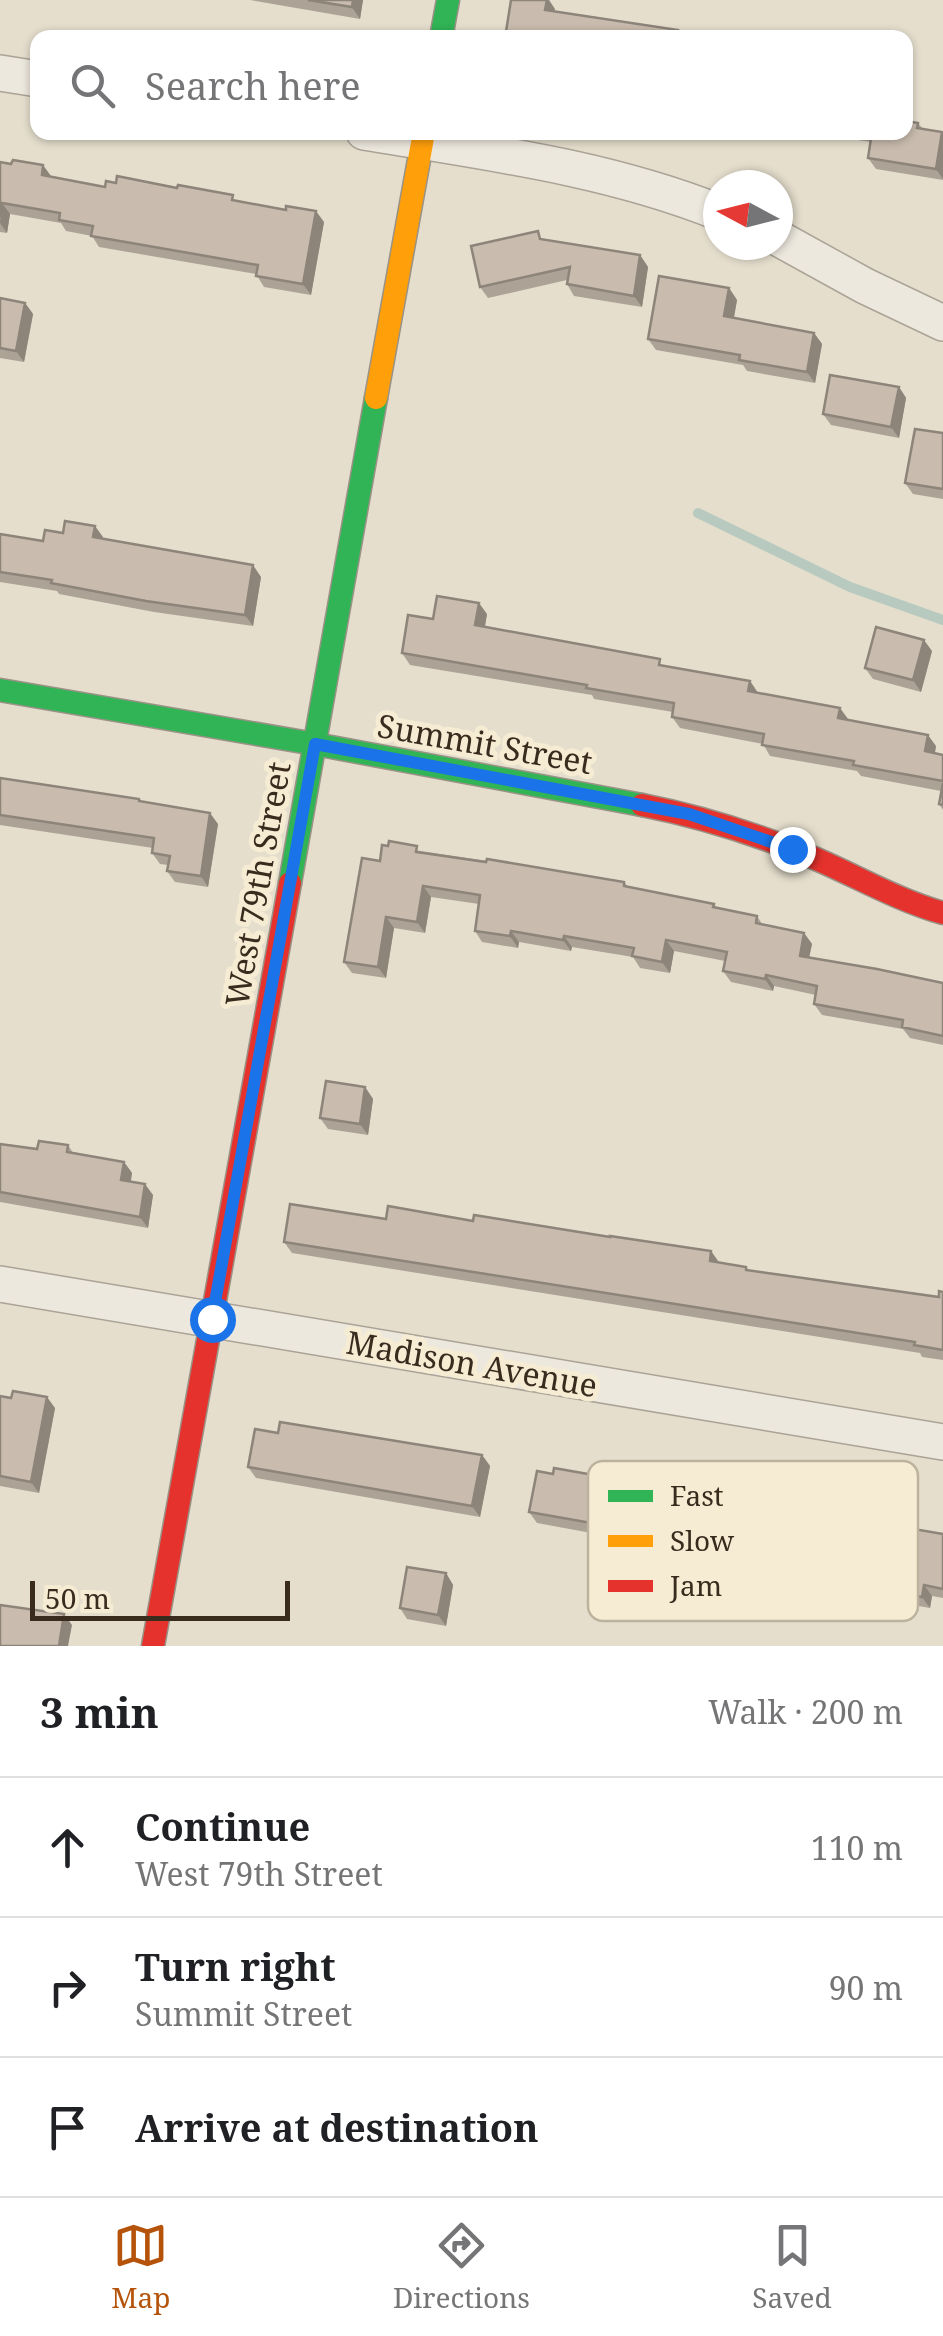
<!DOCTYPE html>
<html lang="en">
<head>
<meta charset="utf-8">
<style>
  :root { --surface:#fff; --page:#f6f6f6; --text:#202124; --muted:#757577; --line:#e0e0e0; --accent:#b45309 }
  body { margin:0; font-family:"Noto Serif",serif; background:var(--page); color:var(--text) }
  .compass { position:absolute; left:703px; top:170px; width:90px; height:90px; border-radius:50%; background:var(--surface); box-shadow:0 2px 8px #0004; rotate:277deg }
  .scale { position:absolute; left:30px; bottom:25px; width:260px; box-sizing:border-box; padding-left:10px; border:5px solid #392b1e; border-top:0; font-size:28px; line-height:35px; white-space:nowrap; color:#392b1e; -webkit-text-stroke:8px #f6ecd3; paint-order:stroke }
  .stop { position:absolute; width:30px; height:30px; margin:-22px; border:8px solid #1a73e8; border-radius:50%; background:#fff }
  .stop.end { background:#1a73e8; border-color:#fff; box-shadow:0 2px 10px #0008 }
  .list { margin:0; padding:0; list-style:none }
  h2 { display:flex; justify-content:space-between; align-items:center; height:130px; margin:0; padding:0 40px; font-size:42px }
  h2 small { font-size:32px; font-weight:400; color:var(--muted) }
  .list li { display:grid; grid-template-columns:65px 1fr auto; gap:30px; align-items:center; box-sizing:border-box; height:140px; padding:0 40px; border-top:2px solid var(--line) }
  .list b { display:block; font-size:38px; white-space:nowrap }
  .list p { margin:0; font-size:32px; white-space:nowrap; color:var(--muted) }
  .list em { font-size:32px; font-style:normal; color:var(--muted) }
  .icon { flex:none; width:55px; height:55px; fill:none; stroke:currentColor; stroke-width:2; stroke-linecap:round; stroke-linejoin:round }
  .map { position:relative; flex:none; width:943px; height:1646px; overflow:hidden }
  .search { position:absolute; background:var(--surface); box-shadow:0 2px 8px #0004; left:30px; right:30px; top:30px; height:110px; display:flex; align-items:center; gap:25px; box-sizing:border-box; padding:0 35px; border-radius:20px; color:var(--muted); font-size:38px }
  .sheet { height:550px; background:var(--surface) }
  nav { display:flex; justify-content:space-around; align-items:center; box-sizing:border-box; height:140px; border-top:2px solid var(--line); background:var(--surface); font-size:28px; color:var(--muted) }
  nav a { display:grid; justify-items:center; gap:5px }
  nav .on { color:var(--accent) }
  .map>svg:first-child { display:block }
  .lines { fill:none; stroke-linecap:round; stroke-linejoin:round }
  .stream { stroke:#b8cabf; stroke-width:10 }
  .street-casing { stroke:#aaa396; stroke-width:38 }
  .fast-casing { stroke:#9a9286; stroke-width:25 }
  .slow-casing { stroke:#9a9286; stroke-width:25 }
  .jam-casing { stroke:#9a9286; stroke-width:25 }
  .street { stroke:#ede8de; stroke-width:35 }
  .fast { stroke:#30b455; stroke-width:22 }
  .slow { stroke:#ff9f0a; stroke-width:22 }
  .jam { stroke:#e5322d; stroke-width:22 }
  .wall { fill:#ada296 }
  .shaded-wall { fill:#8d847a }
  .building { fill:#c9bcae; stroke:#8d847a; stroke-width:2.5 }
  .route { stroke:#1a73e8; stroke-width:12 }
  .labels { text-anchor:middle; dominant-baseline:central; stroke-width:10; stroke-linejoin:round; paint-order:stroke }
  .street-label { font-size:32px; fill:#392b1e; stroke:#f6ecd3 }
  .key { fill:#f6ecd3; stroke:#bdb29d; stroke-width:2.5 }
  .key-label { font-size:28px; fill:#392b1e }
</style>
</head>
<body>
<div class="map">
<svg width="943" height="1646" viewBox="0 0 943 1646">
  <rect width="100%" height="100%" fill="#e5decd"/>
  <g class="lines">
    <polyline class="stream" points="698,513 850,587 943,620"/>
    <defs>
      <g id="street">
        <polyline points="0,73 38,79"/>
        <path d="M364 132C484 152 605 167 718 212"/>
        <polyline points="778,238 865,286 943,323"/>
        <polyline points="0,1284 943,1442"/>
      </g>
      <g id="fast">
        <polyline points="441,38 448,0"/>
        <polyline points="0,690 315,744 642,805"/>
        <polyline points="290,883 376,398"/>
      </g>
      <polyline id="slow" points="376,398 424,132"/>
      <g id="jam">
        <path d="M642 805C693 815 743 830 792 849 843 868 890 898 943 913"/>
        <polyline points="153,1646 290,883"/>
      </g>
    </defs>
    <use href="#street" class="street-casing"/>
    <use href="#fast" class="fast-casing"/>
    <use href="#slow" class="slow-casing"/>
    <use href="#jam" class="jam-casing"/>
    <use href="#street" class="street"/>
    <use href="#fast" class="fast"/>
    <use href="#slow" class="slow"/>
    <use href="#jam" class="jam"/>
  </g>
  <g class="wall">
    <polygon points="250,0 363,0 360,19"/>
    <polygon points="918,123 923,129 943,134 943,180 876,169 868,158 871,142 805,132 906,132"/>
    <polygon points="0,162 51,177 105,187 237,200 324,222 311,295 264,287 256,274 99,247 92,236 66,231 61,223 10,214 7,233 0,232"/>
    <polygon points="544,240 640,255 648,267 642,307 574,296 567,284 567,280 488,298 480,287"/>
    <polygon points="729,288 737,300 734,318 814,333 822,344 815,383 747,371 743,365 656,350 648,339"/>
    <polygon points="0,298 25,303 33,314 24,362 0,358"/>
    <polygon points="899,387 906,398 899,438 831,425 823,414"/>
    <polygon points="943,433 943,499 913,494 905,483"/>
    <polygon points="63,533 103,537 102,538 261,577 253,626 154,612 59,594 57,591 0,582 0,534 43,541"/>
    <polygon points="487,614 485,627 665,666 750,681 758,693 840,708 847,720 936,746 935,753 943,755 943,810 939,804 941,791 861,776 857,771 770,756 763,744 680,728 672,717 673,712 594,699 592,695 410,665 402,653 433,619"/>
    <polygon points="932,651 921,692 873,679 865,668"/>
    <polygon points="0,778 139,799 141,802 218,824 208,887 175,882 167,871 168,865 160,864 152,853 153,848 0,825"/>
    <polygon points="388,846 624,882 628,887 714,904 717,908 757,916 762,924 804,933 812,944 809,958 943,983 943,1045 910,1038 903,1029 822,1015 814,1004 816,995 774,986 773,991 731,982 723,971 725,961 674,951 670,973 640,968 633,957 572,947 571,951 519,942 518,948 482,942 475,931 479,904 431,897 425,933 394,928 386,978 352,973 344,962 380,861"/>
    <polygon points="365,1087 373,1099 368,1135 328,1129 320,1118"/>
    <polygon points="0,1144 37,1149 68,1145 73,1153 124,1162 132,1173 131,1181 153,1195 148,1228 0,1202"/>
    <polygon points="386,1219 473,1221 610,1237 711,1251 719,1262 746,1267 749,1270 939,1297 943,1292 943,1360 922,1357 920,1353 292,1253 284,1242"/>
    <polygon points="0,1396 55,1408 39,1493 0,1486"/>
    <polygon points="278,1433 482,1455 490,1466 480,1517 256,1478 248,1467"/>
    <polygon points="553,1474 656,1481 663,1491 734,1502 807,1510 943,1534 943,1598 932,1596 930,1608 862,1596 859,1591 818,1584 810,1573 812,1560 706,1541 702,1561 620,1546 613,1537 537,1523 529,1512"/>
    <polygon points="446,1573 453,1585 446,1626 407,1619 400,1608"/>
  </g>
  <g class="shaded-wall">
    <polygon points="353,0 363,0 360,19 352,7"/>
    <polygon points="547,0 549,0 555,9 553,21 545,10"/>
    <polygon points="942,132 943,134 943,179 936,169"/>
    <polygon points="43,165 51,176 42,175"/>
    <polygon points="2,203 10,214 7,233 0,223"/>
    <polygon points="316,211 324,222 311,295 303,284"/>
    <polygon points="640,255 648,267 642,307 634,296"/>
    <polygon points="729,288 737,300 732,327 724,316"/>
    <polygon points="25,303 33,314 24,362 16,351"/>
    <polygon points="814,333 822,344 815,383 807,372"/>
    <polygon points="899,387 906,398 899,438 891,427"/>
    <polygon points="95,526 103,537 101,548 93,537"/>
    <polygon points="253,565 261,577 253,626 245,615"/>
    <polygon points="479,603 487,614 483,636 475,625"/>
    <polygon points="924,640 932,651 921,692 913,680"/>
    <polygon points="750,681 758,693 748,691"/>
    <polygon points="840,708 848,719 846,730 838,718"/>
    <polygon points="928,735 936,746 933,763 925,751"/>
    <polygon points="210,813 218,824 208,887 201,876"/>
    <polygon points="423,886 431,897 425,933 417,922"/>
    <polygon points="386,917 394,928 386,978 378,967"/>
    <polygon points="511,931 519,942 518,948 510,936"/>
    <polygon points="804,933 812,944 807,967 800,956"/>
    <polygon points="564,936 572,947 571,951 563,940"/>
    <polygon points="666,940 674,951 670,973 662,962"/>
    <polygon points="766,975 774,986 773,991 765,979"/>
    <polygon points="365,1087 373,1099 368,1135 360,1124"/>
    <polygon points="124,1162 132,1173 129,1191 121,1180"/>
    <polygon points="145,1184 153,1195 148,1228 140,1217"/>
    <polygon points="711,1251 719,1263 710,1261"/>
    <polygon points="47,1397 55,1408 39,1493 31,1482"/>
    <polygon points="482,1455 490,1466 480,1517 472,1506"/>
    <polygon points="698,1530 706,1541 702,1561 694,1550"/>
    <polygon points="446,1573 453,1585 446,1626 438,1615"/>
    <polygon points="924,1585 932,1596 930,1608 922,1597"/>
    <polygon points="64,1614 72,1625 68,1646 59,1646"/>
  </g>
  <g class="building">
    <polygon points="308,0 353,0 352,7"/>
    <polygon points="511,0 547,0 545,10 678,30 677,38 505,38"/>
    <polygon points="906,121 918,123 917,128 942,132 936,169 868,158 872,132 906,132"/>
    <polygon points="13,160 43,165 42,175 105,187 106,181 116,183 117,176 177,188 178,185 233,195 232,200 286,210 286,206 316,211 303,284 256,276 258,265 91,236 93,226 59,220 60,213 2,203 0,217 0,162 11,164"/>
    <polygon points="538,231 540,239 640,255 634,296 567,284 570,267 480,287 471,246"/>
    <polygon points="659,276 729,288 724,316 814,333 807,372 739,360 740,355 648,339"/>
    <polygon points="0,298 25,303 16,351 0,348"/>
    <polygon points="830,375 899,387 891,427 823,414"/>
    <polygon points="915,429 943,433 943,489 905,483"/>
    <polygon points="65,521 95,526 93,537 253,565 245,615 146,601 51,583 52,580 0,572 0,534 43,541 45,530 63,533"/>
    <polygon points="437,596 479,603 475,625 660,659 659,665 750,681 748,691 840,708 838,718 928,735 925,751 943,755 943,781 853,765 854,761 762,745 764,734 672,717 674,703 586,688 587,685 402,653 408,615 433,619"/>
    <polygon points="876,627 924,640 913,680 865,668"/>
    <polygon points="0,778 139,799 139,801 210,813 201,876 167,871 170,856 152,853 154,838 0,815"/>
    <polygon points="943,783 943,805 939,804"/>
    <polygon points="389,841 417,846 416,852 486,862 487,859 624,882 624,886 714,904 713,907 757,916 756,923 804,933 800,956 877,969 943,983 943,1036 902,1027 903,1020 814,1004 817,986 766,975 765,979 723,971 727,952 666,940 662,962 632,956 634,948 564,936 563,940 511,931 510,936 475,931 480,895 423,886 417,922 386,917 378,967 344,962 362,858 380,861 382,845 388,846"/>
    <polygon points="326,1081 365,1087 360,1124 320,1118"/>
    <polygon points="39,1141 68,1145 67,1152 124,1162 121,1180 145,1184 140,1217 0,1192 0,1144 37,1149"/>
    <polygon points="290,1204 386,1219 388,1206 473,1221 474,1215 610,1237 610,1236 711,1251 710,1261 746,1267 746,1270 939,1297 939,1291 943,1292 943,1350 914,1345 915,1342 284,1242"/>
    <polygon points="13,1391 47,1397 31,1482 0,1476 0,1396 11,1398"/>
    <polygon points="280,1422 482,1455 472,1506 248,1467 255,1429 278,1433"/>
    <polygon points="554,1468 622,1480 623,1475 656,1481 654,1490 734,1502 735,1495 804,1506 803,1510 943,1534 943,1589 924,1585 922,1597 855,1585 855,1581 810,1573 814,1551 698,1530 694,1550 612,1535 614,1527 529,1512 537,1471 553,1474"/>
    <polygon points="407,1567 446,1573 438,1615 400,1608"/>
    <polygon points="0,1605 64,1614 59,1646 0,1646"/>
  </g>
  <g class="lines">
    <polyline class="route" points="212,1319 315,744 689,814 792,849"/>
  </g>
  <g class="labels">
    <g class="street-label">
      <text transform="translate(485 743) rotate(10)">Summit Street</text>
      <text transform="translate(257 884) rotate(-80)">West 79th Street</text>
      <text transform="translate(472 1363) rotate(10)">Madison Avenue</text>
    </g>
  </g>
  <rect x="588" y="1461" width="330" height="160" rx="15" class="key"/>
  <rect x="608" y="1490" width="45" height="12" fill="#30b455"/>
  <rect x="608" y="1535" width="45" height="12" fill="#ff9f0a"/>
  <rect x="608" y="1580" width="45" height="12" fill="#e5322d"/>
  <g class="key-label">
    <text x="670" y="1506">Fast</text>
    <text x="670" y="1551">Slow</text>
    <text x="670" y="1596">Jam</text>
  </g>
</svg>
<svg class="compass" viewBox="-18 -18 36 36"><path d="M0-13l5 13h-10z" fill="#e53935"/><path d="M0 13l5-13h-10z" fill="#757577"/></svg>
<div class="scale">50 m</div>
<div class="stop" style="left:212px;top:1319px"></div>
<div class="stop end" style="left:792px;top:849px"></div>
<div class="search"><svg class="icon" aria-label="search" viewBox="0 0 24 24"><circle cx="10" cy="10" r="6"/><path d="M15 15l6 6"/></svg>Search here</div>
</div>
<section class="sheet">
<h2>3 min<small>Walk · 200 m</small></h2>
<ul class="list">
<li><svg class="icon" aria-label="ahead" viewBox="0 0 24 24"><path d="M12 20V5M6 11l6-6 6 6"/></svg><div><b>Continue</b><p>West 79th Street</p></div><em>110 m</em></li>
<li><svg class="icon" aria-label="right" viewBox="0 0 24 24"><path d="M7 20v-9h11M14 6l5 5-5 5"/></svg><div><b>Turn right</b><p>Summit Street</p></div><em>90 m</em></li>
<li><svg class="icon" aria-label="arrive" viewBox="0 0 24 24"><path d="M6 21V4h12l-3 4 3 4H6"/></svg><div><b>Arrive at destination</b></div></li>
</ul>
</section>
<nav>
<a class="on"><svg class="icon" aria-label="map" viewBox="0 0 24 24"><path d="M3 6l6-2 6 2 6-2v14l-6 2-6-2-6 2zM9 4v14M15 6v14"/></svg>Map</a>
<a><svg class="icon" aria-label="directions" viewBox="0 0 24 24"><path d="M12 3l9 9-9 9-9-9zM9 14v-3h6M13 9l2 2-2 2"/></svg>Directions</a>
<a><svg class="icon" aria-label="saved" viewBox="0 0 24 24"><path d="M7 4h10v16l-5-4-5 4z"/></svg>Saved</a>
</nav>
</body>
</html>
